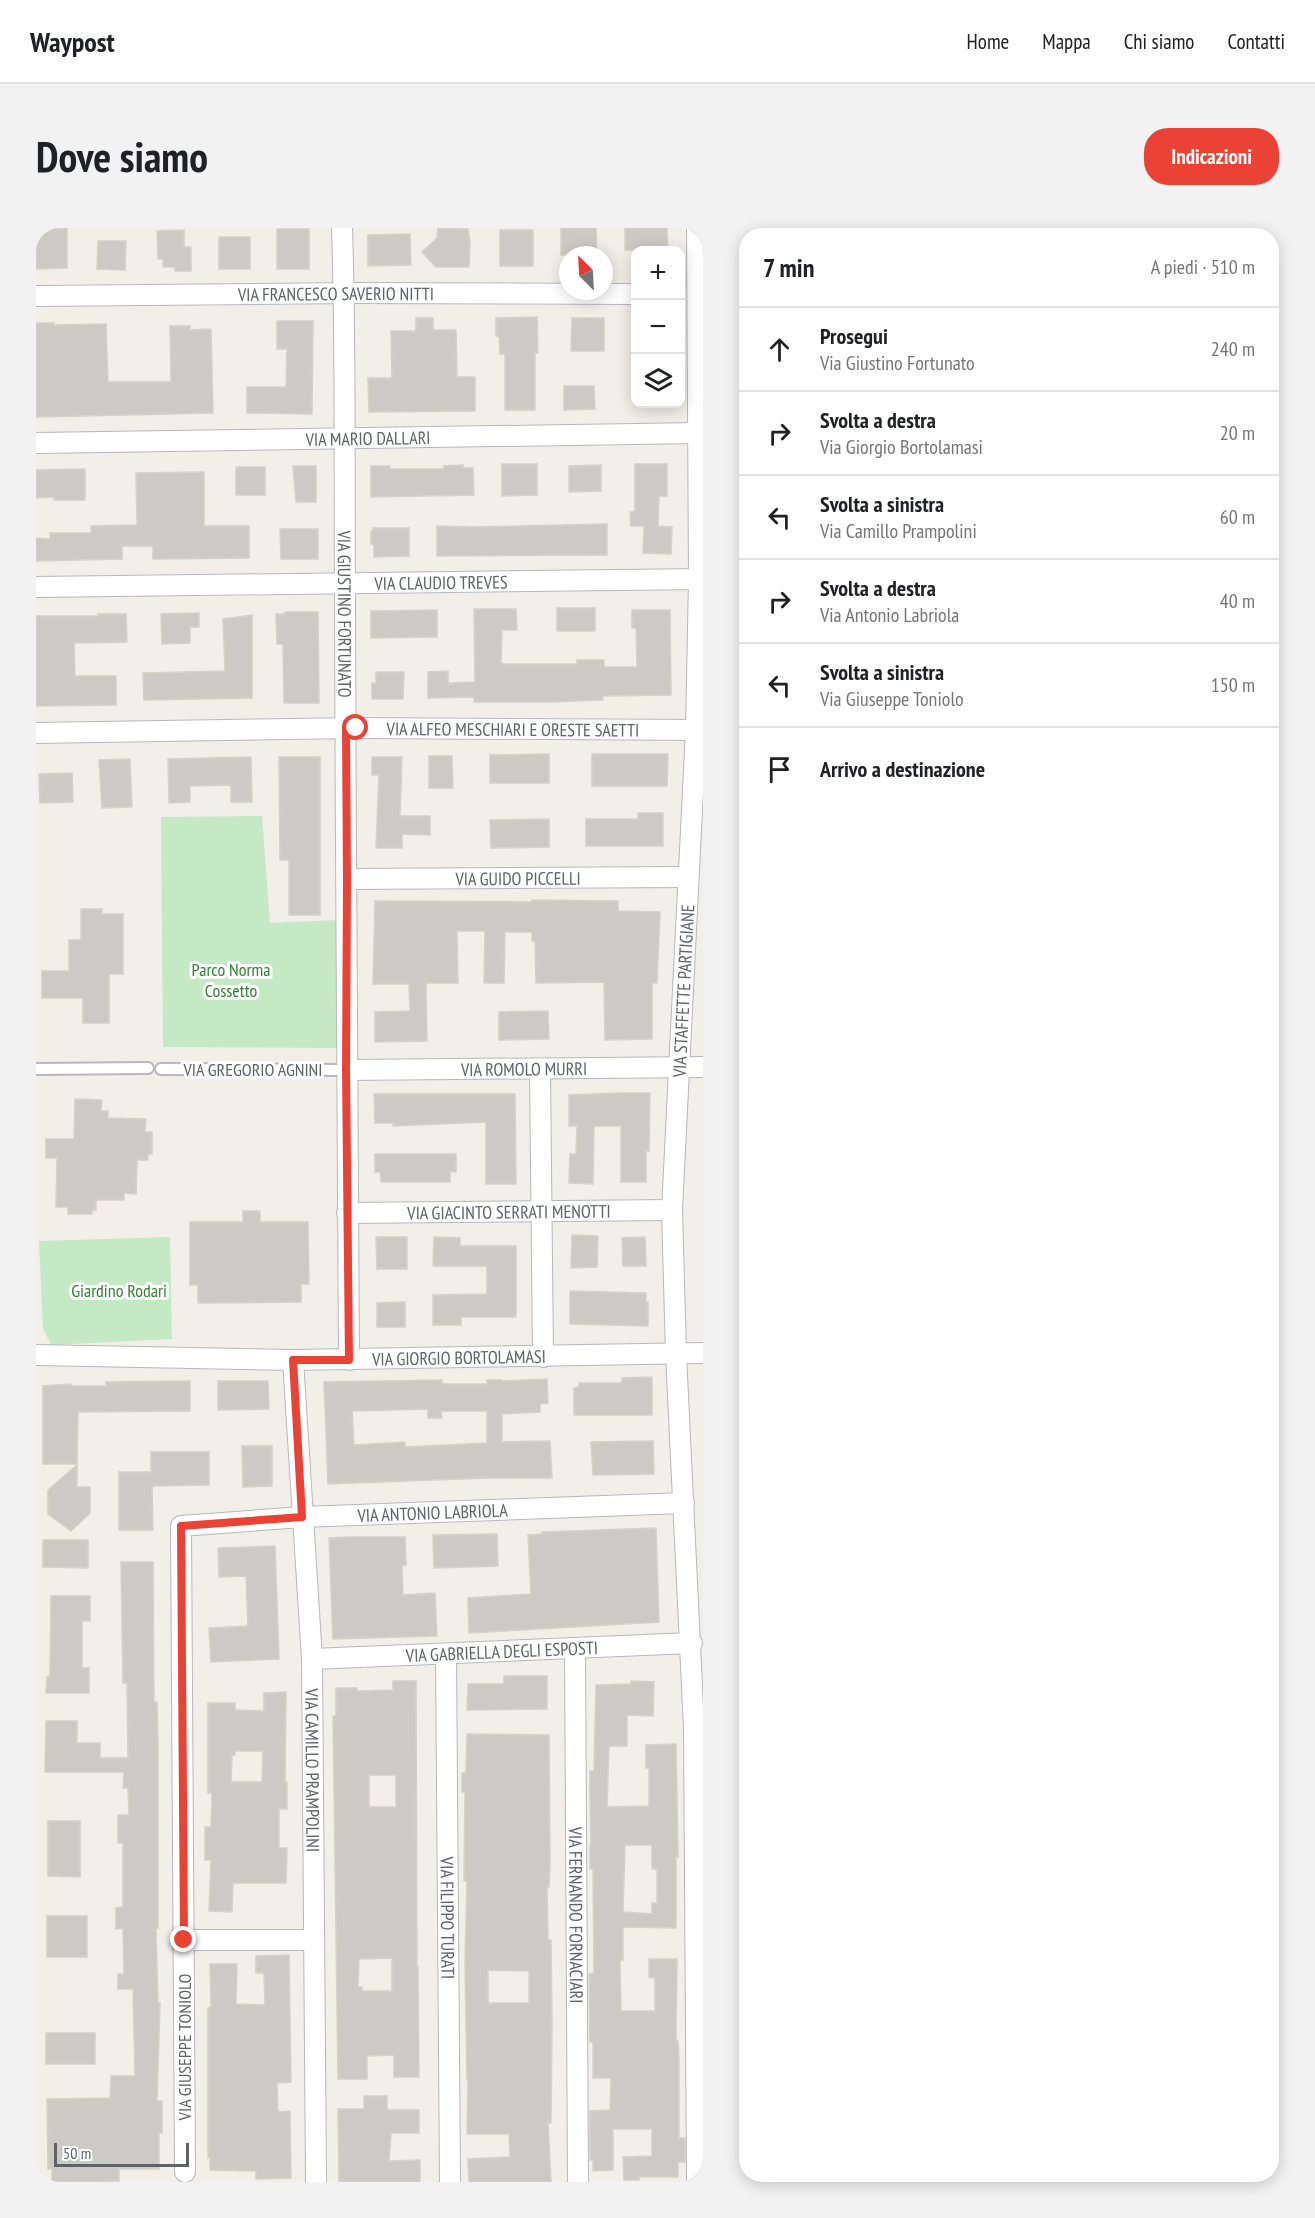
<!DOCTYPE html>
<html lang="it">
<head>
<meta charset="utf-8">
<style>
  :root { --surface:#fff; --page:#f2f2f2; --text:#202124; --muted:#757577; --line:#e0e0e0; --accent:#ea4335 }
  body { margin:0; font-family:"PT Sans Narrow",sans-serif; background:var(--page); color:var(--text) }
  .controls { position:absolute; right:18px; top:18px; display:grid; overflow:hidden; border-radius:12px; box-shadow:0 3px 15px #0003 }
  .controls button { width:54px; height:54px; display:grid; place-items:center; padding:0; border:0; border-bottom:2px solid var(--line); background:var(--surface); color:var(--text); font:30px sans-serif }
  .compass { position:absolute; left:523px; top:18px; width:54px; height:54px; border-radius:50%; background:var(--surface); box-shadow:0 3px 15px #0003; rotate:336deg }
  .scale { position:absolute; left:18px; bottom:15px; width:135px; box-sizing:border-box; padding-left:6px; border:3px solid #5f6368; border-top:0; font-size:16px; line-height:21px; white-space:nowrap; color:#5f6368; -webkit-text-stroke:4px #fff; paint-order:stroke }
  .stop { position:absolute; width:18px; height:18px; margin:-14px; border:4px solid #ea4335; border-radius:50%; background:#fff }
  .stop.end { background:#ea4335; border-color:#fff; box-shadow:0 2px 6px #0008 }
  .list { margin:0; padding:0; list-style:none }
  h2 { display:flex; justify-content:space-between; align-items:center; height:78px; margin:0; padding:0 24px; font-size:26px }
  h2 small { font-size:20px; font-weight:400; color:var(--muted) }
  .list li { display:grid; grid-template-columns:39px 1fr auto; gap:18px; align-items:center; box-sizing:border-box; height:84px; padding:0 24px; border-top:2px solid var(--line) }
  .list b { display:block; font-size:22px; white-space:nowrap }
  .list p { margin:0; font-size:20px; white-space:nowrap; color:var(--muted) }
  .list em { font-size:20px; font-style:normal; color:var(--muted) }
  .icon { flex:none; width:33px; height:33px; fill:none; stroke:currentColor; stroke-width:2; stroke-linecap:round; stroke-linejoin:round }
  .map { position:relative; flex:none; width:667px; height:1954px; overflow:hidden; border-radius:24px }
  header { display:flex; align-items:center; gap:36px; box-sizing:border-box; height:84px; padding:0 30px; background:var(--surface); border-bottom:2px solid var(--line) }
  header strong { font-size:28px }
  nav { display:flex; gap:33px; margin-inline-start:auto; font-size:21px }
  .intro { display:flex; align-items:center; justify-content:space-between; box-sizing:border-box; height:144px; padding:0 36px }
  h1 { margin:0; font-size:42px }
  .button { padding:15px 27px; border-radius:24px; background:var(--accent); color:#fff; font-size:21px; font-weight:700 }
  main { display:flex; gap:36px; padding:0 36px }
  aside { flex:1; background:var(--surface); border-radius:24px; box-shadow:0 3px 15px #0003 }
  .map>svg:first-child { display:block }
  .green { fill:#c5e8c5 }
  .building { fill:#cccac5; stroke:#d6d1c6; stroke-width:1.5; fill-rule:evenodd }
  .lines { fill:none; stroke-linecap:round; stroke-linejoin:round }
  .service-casing { stroke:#b5b8bc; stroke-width:14 }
  .minor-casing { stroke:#b5b8bc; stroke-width:22 }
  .service { stroke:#fff; stroke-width:10 }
  .minor { stroke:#fff; stroke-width:20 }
  .route { stroke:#ea4335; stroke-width:8 }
  .labels { text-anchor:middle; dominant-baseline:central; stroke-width:6; stroke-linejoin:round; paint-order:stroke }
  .street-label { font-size:18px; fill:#5f6368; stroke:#fff }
  .park-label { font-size:18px; fill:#348238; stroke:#fff }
</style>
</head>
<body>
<header>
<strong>Waypost</strong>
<nav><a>Home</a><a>Mappa</a><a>Chi siamo</a><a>Contatti</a></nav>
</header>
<div class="intro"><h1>Dove siamo</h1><a class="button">Indicazioni</a></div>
<main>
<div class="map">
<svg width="667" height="1954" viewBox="0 0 667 1954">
  <rect width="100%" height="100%" fill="#f1efe8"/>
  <g class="green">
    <polygon points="226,588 234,695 302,692 301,820 127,819 125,589"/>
    <polygon points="134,1009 136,1111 15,1117 7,1100 3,1013"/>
  </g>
  <g class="building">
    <polygon points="0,0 31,0 31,40 0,41"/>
    <polygon points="402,0 432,1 434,14 433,39 400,39 386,24 401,10"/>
    <polygon points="525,0 560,0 561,27 525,27"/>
    <polygon points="589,0 631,0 632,22 589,22"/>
    <rect x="241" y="1" width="32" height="40"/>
    <polygon points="148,2 148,19 155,19 155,43 139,43 139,39 127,39 127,31 122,31 121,3"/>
    <rect x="464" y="2" width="33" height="36"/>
    <polygon points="374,6 375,37 332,38 332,7"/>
    <rect x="183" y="9" width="31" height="32"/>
    <polygon points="62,13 90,13 89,42 61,41"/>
    <polygon points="501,89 502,125 499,125 499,182 469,182 469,126 464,126 463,108 460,108 460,90"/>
    <polygon points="380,90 397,90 397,102 420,102 421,149 439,149 439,183 333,184 332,150 356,150 355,103 380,103"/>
    <polygon points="536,90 568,90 568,123 535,123"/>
    <polygon points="241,93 277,93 276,186 211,185 211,159 250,159 251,121 241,121"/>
    <polygon points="0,95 18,95 18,97 70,96 72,154 135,154 134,98 154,98 154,102 175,101 177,185 0,189"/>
    <polygon points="528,158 558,158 559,181 528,182"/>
    <polygon points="466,236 501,236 501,267 466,268"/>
    <polygon points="599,236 631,236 631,268 623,268 622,298 636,299 635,326 607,325 608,298 595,298 594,284 599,284"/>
    <polygon points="427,237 427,240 437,240 438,267 335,269 335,238 354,238 354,241 408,241 408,238"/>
    <polygon points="565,237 565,263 533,264 533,238"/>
    <polygon points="257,238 280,238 280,274 260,274"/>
    <rect x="200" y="239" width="29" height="28"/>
    <polygon points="49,241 49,272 18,272 18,269 0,270 0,242"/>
    <polygon points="168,244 168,298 213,298 213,330 117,331 117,318 86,318 86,331 0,333 0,310 14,311 14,305 55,305 55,298 101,297 100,245"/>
    <polygon points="571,296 571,327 401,328 401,298 436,299"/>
    <polygon points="337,300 373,300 373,328 338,329 338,316 335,316 335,303 337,303"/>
    <polygon points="244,301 282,301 282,331 245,331"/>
    <rect x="521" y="380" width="38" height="23"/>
    <polygon points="438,381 480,381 481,402 466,402 465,436 541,436 541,432 568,432 568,439 601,439 600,400 596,400 596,382 634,382 635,467 567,468 567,472 516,474 438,474 438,469 392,470 392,444 412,443 412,455 439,454"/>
    <polygon points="401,382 401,409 335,410 335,383"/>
    <polygon points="249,384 282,384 283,475 248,475 247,416 241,416 240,386 249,386"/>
    <polygon points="163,385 163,399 154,399 154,415 126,416 125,386"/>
    <polygon points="62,386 90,386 91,414 38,415 39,448 80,448 80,477 0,478 0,388 62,388"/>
    <polygon points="216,387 216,470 108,472 107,445 189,443 187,391"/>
    <polygon points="340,444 368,444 367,471 336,471 336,455 340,456"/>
    <polygon points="513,526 513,555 454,555 454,527"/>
    <polygon points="556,526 632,526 631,558 556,558"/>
    <polygon points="393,528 416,528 417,560 393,560"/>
    <polygon points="215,529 216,574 195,574 195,557 154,558 154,574 133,575 132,531"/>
    <polygon points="243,529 284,529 284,687 253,687 253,632 244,632"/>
    <polygon points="336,529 366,529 364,588 394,588 394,607 366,606 366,620 340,620 343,547 336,547"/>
    <polygon points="94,531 96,579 66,580 63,532"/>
    <polygon points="36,545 37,574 4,575 3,546"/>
    <polygon points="602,585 627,585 627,618 550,618 550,591 602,591"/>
    <polygon points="513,591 513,619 455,620 454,592"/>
    <polygon points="496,672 582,673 582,683 624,684 621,755 616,755 616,811 569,812 568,754 500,755 499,713 496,713 496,704 469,704 468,755 448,755 449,703 421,703 422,755 390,755 391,813 339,814 339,784 374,783 373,756 337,756 339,673 496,674"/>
    <polygon points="45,681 66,681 66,686 87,686 87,746 73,746 73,795 47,795 47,770 6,770 6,743 33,743 33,712 45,712"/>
    <polygon points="512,783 513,811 463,812 463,784"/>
    <polygon points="585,865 614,865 613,923 610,923 610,954 585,954 585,898 558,898 557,956 533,955 534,926 540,926 541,898 533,898 533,867"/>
    <polygon points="338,866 479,866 480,956 450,956 450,894 357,898 357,895 339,895"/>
    <polygon points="39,871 66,872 65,883 72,883 72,890 110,891 109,904 116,904 116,926 112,926 112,932 101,932 100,966 88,965 88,972 60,972 60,982 56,982 56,986 32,986 32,979 20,979 21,930 10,930 10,911 38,911"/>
    <polygon points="339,926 420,926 420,944 414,943 414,954 345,954 344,944 339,944"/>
    <polygon points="207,983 224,983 224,994 272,994 273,1056 265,1056 265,1074 162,1075 162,1057 154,1057 154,994 207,994"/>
    <polygon points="536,1007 562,1008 561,1039 535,1040"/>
    <polygon points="340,1009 371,1009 371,1041 341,1041"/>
    <polygon points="398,1009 424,1010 424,1018 480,1018 480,1089 425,1089 425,1097 397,1097 397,1067 451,1066 451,1038 397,1038"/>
    <polygon points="609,1009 610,1038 587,1038 586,1010"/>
    <polygon points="534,1063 610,1065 610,1074 612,1074 612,1098 534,1096"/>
    <polygon points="369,1074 369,1099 341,1099 341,1075"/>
    <polygon points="616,1149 616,1187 538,1187 538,1160 543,1159 543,1155 586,1155 586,1150"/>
    <path d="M511 1151 512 1175 504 1176V1184L466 1186V1214L514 1213 516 1250H451L292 1256 288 1154 406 1152V1156H451V1152H465V1153ZM392 1181V1190H406L405 1183H451V1215L369 1219V1214L318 1217 316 1183Z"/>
    <polygon points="154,1153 154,1183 42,1184 41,1236 7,1236 7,1158 35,1156 35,1158 70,1158 70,1154"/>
    <polygon points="182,1153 232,1153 233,1181 182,1182"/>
    <polygon points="617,1213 618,1246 557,1247 555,1214"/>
    <polygon points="206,1218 236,1218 236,1258 207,1259"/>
    <polygon points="115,1224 173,1224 173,1257 116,1258 117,1302 83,1302 83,1244 115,1244"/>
    <polygon points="41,1237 41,1259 54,1259 54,1285 35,1303 12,1286 12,1262"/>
    <polygon points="620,1300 623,1394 433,1405 432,1370 495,1366 492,1307 507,1306 506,1304"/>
    <polygon points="461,1306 462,1338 398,1340 397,1307"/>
    <polygon points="315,1309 369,1309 370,1337 366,1337 367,1367 399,1365 401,1408 297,1411 293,1310"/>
    <polygon points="7,1312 52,1312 52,1340 7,1339"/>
    <polygon points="239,1318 243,1431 175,1434 173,1400 212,1398 210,1348 183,1349 182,1320"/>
    <polygon points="85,1334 117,1334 118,1474 121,1474 122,1517 122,1700 120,1700 122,1775 124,1775 121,1873 126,1873 126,1905 123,1905 123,1941 83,1941 83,1953 16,1954 16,1941 12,1941 11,1871 74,1870 75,1848 99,1848 97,1761 82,1761 82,1746 88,1746 87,1700 80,1701 80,1680 87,1679 87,1615 82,1615 82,1587 93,1587 92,1560 87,1560 88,1544 9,1544 10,1493 41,1493 41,1515 64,1515 64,1530 92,1530 91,1455 87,1455"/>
    <polygon points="15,1368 54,1368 54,1393 46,1393 46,1440 53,1440 53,1465 10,1465 11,1449 14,1448"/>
    <polygon points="468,1448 511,1448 511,1481 431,1482 432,1456 468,1456"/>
    <path d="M357 1453H380L381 1739H382L383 1849H358V1827L331 1828V1851H302L297 1488H300V1460H321V1463L357 1462ZM333 1547H360V1579H333ZM356 1730V1763H326V1759H322L323 1731Z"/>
    <path d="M595 1453 618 1454 617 1488 591 1487V1518H573L571 1579 613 1578V1540H610V1517L640 1516 642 1629H640V1700L587 1699V1732H584L585 1783H619V1750L613 1749V1731H641L640 1813H642L643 1831V1910H649V1934H642V1949H603V1952H588L587 1929 616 1928V1901H577V1942L557 1943V1932H554V1883L574 1882 575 1850H557V1814H554L553 1746 558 1745 557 1641H554V1617H555L554 1566V1543H558L560 1457 595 1456ZM589 1617H616V1641H621V1675H616V1686L587 1684Z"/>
    <path d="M250 1464 249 1554H251V1581H243V1620H251L250 1655H197L196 1684 173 1683 175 1632H169V1599H175L176 1565H172V1475H199V1482L228 1483V1465ZM199 1523H227L226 1554H195L196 1527H199Z"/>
    <path d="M431 1506 513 1507 514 1636 513 1659H511L512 1712H515L516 1795 515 1895H512L515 1954H433L432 1931 474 1929 473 1906H431L432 1851H431L429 1735 431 1653H428L429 1564H426V1545H430ZM452 1742 493 1743V1775H452Z"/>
    <polygon points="12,1593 44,1593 44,1649 12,1648"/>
    <rect x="11" y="1688" width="40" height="41"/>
    <polygon points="253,1727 255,1854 241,1855 242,1884 254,1883 255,1950 220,1951 220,1943 174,1942 174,1929 172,1930 172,1780 175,1780 174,1736 201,1736 200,1776 229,1777 228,1745 220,1745 220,1728"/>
    <rect x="10" y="1805" width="49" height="31"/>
    <polygon points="328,1868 351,1868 351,1882 383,1882 383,1905 355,1905 353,1933 384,1932 384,1954 303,1954 302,1881 328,1881"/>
  </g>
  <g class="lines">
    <defs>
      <g id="service">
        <polyline points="0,841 112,840"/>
        <polyline points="125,841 310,842"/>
      </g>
      <g id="minor">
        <path id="s1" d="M306 0C310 119 308 239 309 358 310 616 310 874 313 1132"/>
        <path id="s2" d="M0 68 316 65 600 66"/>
        <path id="s3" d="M0 215 663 205"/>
        <path id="s4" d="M0 359 667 351"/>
        <path id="s5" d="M0 505 320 500 667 502"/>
        <path id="s6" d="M311 651 652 649"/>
        <path id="s7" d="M310 842 667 839"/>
        <polyline points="504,842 507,1129"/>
        <path id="s8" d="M311 985 636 982"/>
        <path id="s9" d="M0 1127 257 1132 667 1125"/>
        <path id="s10" d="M257 1132 276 1431 280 1954"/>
        <path id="s11" d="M539 1420 542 1954"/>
        <path id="s12" d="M410 1426 414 1954"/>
        <path id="s13" d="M276 1431 656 1415"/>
        <polyline points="148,1712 278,1712"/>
        <path id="s14" d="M149 1944 145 1298 266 1289 648 1275"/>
        <path id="s15" d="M661 1954 658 1500 640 1126 636 982 660 502 663 351 661 0"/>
      </g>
    </defs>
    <use href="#service" class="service-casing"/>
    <use href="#minor" class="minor-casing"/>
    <use href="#service" class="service"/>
    <use href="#minor" class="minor"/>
  </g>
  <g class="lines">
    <polyline class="route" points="148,1712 145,1298 266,1289 257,1132 313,1132 310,842 311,651 310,500 320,500"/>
  </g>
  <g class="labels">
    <g class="street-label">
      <text stroke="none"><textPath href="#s2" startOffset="300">VIA FRANCESCO SAVERIO NITTI</textPath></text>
      <text stroke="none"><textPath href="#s3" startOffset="332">VIA MARIO DALLARI</textPath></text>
      <text stroke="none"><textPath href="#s4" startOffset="405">VIA CLAUDIO TREVES</textPath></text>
      <text stroke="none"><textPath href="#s1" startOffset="386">VIA GIUSTINO FORTUNATO</textPath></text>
      <text stroke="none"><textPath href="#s5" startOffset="477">VIA ALFEO MESCHIARI E ORESTE SAETTI</textPath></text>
      <text stroke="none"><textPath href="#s6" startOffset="171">VIA GUIDO PICCELLI</textPath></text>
      <text stroke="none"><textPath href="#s15" startOffset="1192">VIA STAFFETTE PARTIGIANE</textPath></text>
      <text x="217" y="841">VIA GREGORIO AGNINI</text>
      <text stroke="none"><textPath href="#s7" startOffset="178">VIA ROMOLO MURRI</textPath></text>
      <text stroke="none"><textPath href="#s8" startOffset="162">VIA GIACINTO SERRATI MENOTTI</textPath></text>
      <text stroke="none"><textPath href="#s9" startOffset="423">VIA GIORGIO BORTOLAMASI</textPath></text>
      <text stroke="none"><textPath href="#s14" startOffset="898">VIA ANTONIO LABRIOLA</textPath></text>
      <text stroke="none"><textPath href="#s13" startOffset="190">VIA GABRIELLA DEGLI ESPOSTI</textPath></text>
      <text stroke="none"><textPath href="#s10" startOffset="411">VIA CAMILLO PRAMPOLINI</textPath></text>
      <text stroke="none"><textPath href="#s11" startOffset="267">VIA FERNANDO FORNACIARI</textPath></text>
      <text stroke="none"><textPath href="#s12" startOffset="264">VIA FILIPPO TURATI</textPath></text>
      <text transform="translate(148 1819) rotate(-90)">VIA GIUSEPPE TONIOLO</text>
    </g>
    <g class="park-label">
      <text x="195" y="741">Parco Norma<tspan x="195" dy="21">Cossetto</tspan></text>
      <text x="83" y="1062">Giardino Rodari</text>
    </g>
  </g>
</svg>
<div class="controls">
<button>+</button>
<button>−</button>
<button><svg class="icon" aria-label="layers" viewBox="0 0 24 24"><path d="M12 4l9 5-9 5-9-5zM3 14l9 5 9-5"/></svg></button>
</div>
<svg class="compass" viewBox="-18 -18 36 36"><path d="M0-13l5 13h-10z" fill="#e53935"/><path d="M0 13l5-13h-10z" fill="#757577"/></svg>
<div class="scale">50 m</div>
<div class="stop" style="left:320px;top:500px"></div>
<div class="stop end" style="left:148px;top:1712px"></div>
</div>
<aside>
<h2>7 min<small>A piedi · 510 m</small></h2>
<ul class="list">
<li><svg class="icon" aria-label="ahead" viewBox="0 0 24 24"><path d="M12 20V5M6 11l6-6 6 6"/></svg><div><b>Prosegui</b><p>Via Giustino Fortunato</p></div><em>240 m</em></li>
<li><svg class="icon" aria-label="right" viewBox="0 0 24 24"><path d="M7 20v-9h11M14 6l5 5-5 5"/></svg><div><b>Svolta a destra</b><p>Via Giorgio Bortolamasi</p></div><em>20 m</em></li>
<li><svg class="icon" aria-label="left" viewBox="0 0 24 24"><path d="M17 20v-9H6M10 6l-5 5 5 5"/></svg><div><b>Svolta a sinistra</b><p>Via Camillo Prampolini</p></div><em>60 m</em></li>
<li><svg class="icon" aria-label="right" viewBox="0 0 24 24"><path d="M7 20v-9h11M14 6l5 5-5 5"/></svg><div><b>Svolta a destra</b><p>Via Antonio Labriola</p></div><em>40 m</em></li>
<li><svg class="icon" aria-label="left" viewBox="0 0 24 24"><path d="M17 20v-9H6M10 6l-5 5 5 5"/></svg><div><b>Svolta a sinistra</b><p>Via Giuseppe Toniolo</p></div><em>150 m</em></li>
<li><svg class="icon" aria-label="arrive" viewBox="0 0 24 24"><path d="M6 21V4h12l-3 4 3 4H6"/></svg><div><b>Arrivo a destinazione</b></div></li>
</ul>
</aside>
</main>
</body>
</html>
